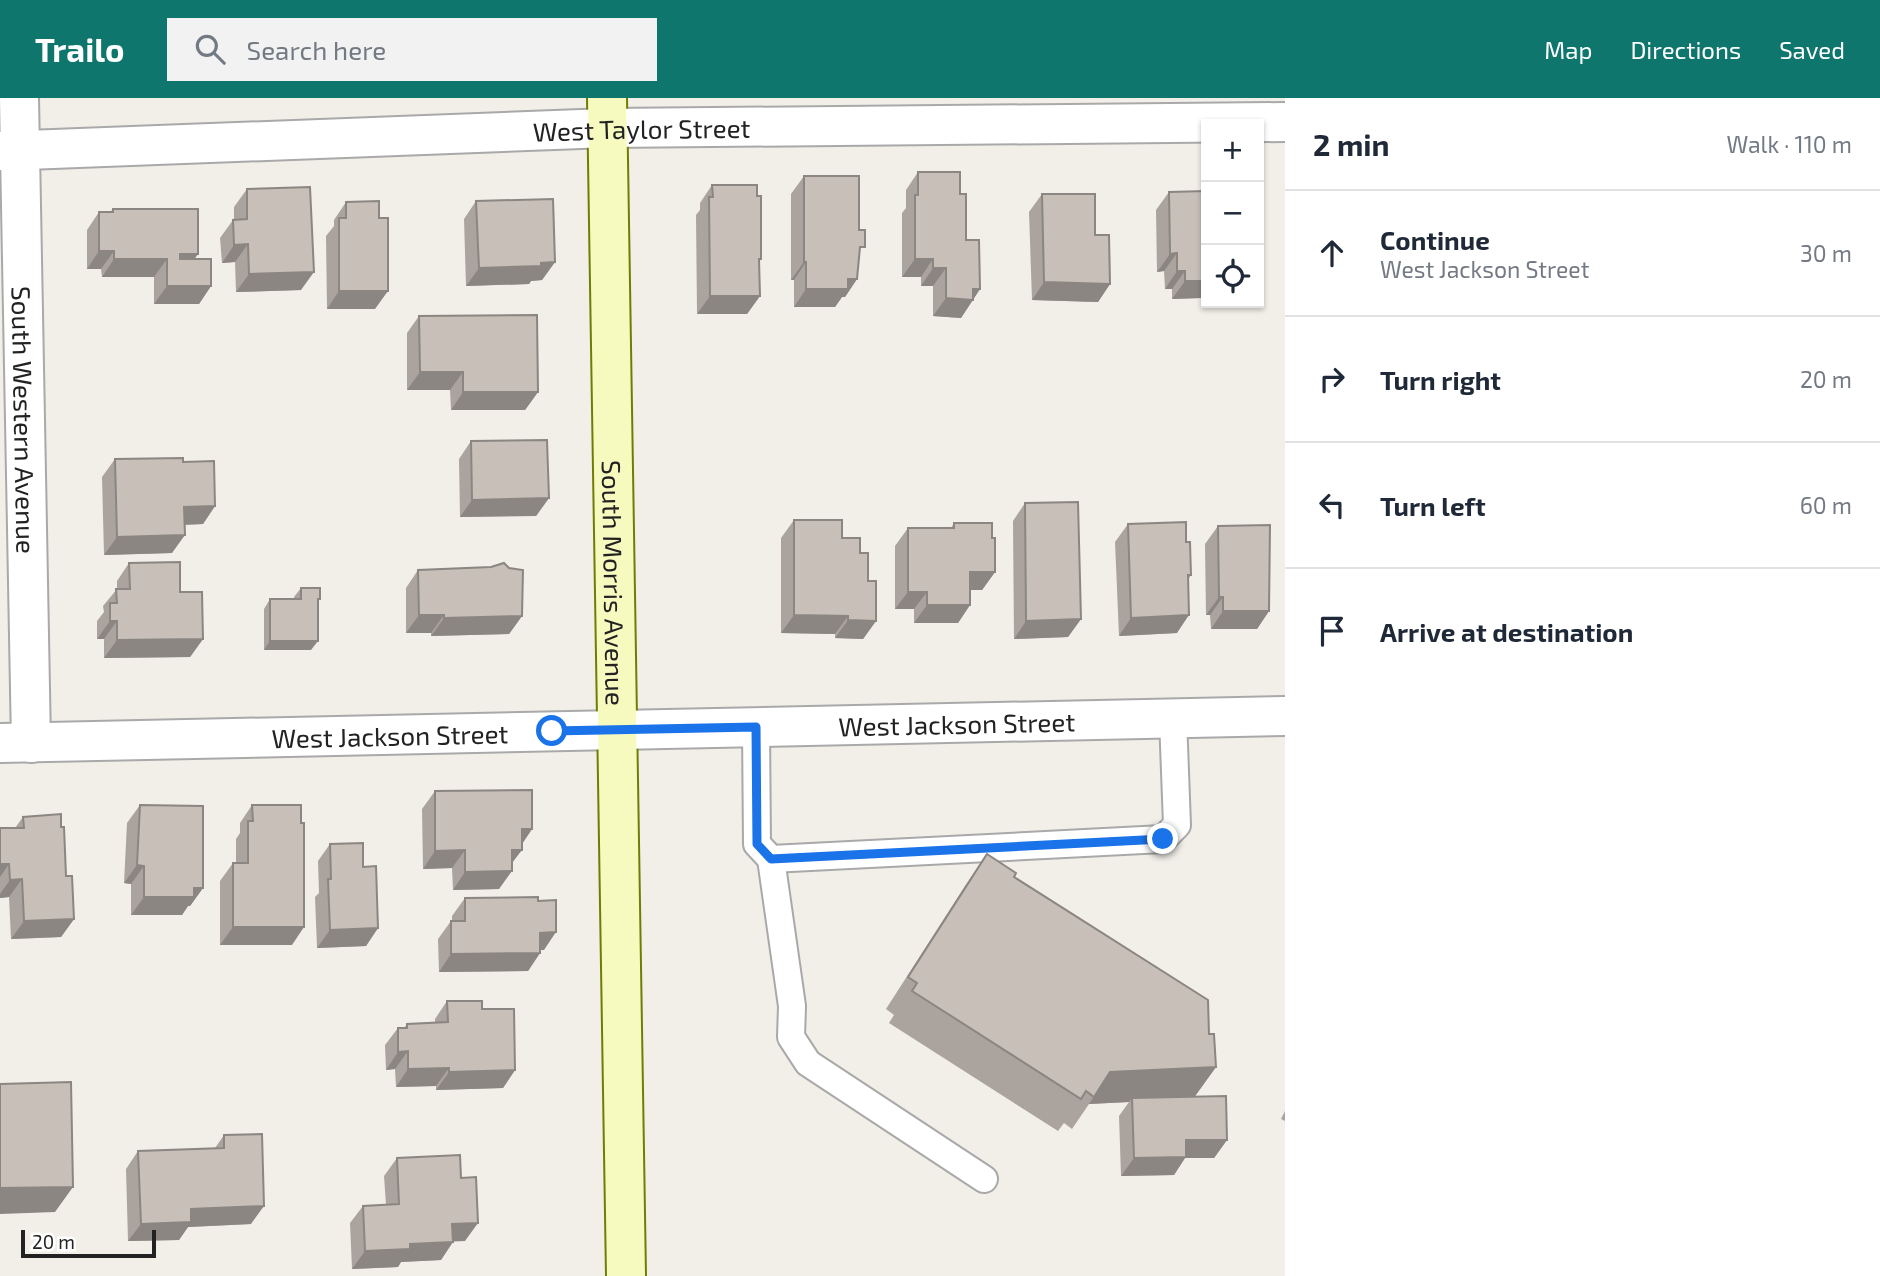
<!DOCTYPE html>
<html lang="en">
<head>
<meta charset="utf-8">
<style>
  :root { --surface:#fff; --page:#f2f2f3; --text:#1f2937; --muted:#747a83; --line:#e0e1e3; --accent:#0f766e }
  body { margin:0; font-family:"Exo 2",sans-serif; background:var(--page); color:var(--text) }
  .controls { position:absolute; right:21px; top:21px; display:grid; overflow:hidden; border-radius:0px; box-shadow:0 2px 5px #0004 }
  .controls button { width:63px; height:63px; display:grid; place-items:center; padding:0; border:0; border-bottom:2px solid var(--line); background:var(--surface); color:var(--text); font:35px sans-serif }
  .scale { position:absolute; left:21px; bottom:18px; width:135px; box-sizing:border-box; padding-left:7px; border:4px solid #222; border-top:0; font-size:19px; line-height:24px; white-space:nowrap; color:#222; -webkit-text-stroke:5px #fff; paint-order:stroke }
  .stop { position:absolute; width:21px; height:21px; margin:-16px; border:5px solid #1a73e8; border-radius:50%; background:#fff }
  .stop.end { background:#1a73e8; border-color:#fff; box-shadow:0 2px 7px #0008 }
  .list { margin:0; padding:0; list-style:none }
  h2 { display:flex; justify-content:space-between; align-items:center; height:91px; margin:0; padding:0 28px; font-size:30px }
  h2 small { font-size:23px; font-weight:400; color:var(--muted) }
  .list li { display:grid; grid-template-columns:46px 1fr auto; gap:21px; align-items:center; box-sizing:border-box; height:126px; padding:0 28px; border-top:2px solid var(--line) }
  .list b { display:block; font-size:26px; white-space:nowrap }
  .list p { margin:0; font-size:23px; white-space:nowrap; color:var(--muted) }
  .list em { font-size:23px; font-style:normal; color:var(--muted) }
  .icon { flex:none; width:38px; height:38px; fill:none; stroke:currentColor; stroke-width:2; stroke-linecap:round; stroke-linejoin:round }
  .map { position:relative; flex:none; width:1285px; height:1178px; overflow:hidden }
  header { display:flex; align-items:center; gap:42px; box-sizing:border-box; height:98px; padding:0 35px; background:var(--accent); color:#fff }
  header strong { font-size:33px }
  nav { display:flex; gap:38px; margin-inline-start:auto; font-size:24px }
  .search { width:490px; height:63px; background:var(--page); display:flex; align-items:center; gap:18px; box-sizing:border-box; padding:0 24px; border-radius:0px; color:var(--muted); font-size:26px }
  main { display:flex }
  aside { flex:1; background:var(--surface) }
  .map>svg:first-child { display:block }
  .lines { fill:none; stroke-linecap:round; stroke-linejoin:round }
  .service-casing { stroke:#a9a9a9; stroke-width:30 }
  .minor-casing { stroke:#a9a9a9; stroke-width:42 }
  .secondary-casing { stroke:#707d05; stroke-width:42 }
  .service { stroke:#fff; stroke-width:26 }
  .minor { stroke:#fff; stroke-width:38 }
  .secondary { stroke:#f7fabf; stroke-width:38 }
  .wall { fill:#aba49e }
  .shaded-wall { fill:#8b8681 }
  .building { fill:#c7bfb8; stroke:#8b8681; stroke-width:2 }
  .route { stroke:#1a73e8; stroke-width:9 }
  .labels { text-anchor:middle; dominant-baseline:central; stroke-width:5; stroke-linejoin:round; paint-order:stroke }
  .street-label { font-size:26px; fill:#222; stroke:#fff }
</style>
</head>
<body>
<header>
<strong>Trailo</strong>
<div class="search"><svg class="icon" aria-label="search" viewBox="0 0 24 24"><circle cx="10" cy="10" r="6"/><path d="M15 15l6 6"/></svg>Search here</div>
<nav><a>Map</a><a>Directions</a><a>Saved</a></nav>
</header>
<main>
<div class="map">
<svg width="1285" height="1178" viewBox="0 0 1285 1178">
  <rect width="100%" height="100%" fill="#f2efe9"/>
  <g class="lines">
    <defs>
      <g id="service">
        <polyline points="756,629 757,746 771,761 1163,741 1177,727 1173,620"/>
        <polyline points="771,761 792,908 791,939 808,965 984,1081"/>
      </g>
      <g id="minor">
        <path id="s1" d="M19 0 31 645"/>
        <path id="s2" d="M0 53 608 30 1285 24"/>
        <path id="s3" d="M0 645 1285 618"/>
      </g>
      <g id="secondary">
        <path id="s4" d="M607 0 626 1178"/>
      </g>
    </defs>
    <use href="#service" class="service-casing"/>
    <use href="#minor" class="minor-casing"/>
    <use href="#secondary" class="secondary-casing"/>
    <use href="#service" class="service"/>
    <use href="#minor" class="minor"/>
    <use href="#secondary" class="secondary"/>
  </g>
  <g class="wall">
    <polygon points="918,74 960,96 966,142 980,191 961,220 933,218 933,188 921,188 921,179 902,179 902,115 906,110 906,92"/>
    <polygon points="804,78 859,157 857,181 845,199 842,199 835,209 794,209 794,182 791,182 791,96"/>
    <polygon points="712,87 757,98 761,161 759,165 760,198 747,216 697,216 696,117 700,112 700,105"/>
    <polygon points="247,91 301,192 236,194 235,164 222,165 220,140 233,122 234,122 234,109"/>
    <polygon points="1206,93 1206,193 1201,200 1172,201 1172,191 1165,191 1164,173 1157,174 1156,112 1169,94"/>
    <polygon points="1042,96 1095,137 1110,186 1098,204 1032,202 1029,114"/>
    <polygon points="476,103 555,164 542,182 531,183 529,186 466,188 464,121"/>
    <polygon points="346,104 379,120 375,211 327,211 326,138 334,128 334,122"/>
    <polygon points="113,111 198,156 194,161 211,188 199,206 154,206 154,179 102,179 101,171 87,171 87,132 99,114 110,114"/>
    <polygon points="419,218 538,294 525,312 451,312 450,292 407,292 407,235"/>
    <polygon points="471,343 549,400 536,418 460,419 459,361"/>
    <polygon points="115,361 183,364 215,408 203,426 185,427 172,455 104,457 102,379"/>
    <polygon points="1025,405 1081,521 1068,539 1014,541 1013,423"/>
    <polygon points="794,422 842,440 860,455 868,483 876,523 863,541 835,540 835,536 781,535 781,440"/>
    <polygon points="954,425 992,440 995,474 982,492 970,492 970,507 958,525 914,525 914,511 895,511 895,448 908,430 951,430"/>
    <polygon points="1128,426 1186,444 1191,477 1188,482 1177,535 1119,538 1115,444"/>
    <polygon points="1218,428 1269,513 1257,531 1211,531 1210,517 1206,517 1205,446"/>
    <polygon points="129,465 180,494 203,541 190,559 104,560 104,541 97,541 97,523 104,514 103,508 117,491 117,483"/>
    <polygon points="418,472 522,518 509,536 431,538 431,535 406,535 406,490"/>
    <polygon points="301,490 318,504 311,552 264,552 264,511 270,501 294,501 294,499"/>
    <polygon points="435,693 532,731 522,746 499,791 453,792 452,770 423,771 422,711"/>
    <polygon points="140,707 203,790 190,808 188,808 182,817 131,817 131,786 124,785 127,725"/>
    <polygon points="252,707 292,847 220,847 220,783 233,765 236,765 236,741 240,735 240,725"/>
    <polygon points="23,719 61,729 66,778 74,821 61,839 11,841 9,799 0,800 0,730 15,730"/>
    <polygon points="330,746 363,769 378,830 366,848 317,850 315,799 319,795 318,763"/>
    <polygon points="987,756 1209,936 1216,969 1195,998 1227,1042 1214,1060 1185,1060 1174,1077 1121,1078 1119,1018 1129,1004 1089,1006 1072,1031 1064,1025 1058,1033 889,925 894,917 886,911 965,788"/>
    <polygon points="465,800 544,852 540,852 540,855 528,873 439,874 438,841 451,823 452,823 452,818"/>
    <polygon points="447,903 482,911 515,972 503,990 436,992 436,988 396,989 395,971 386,972 385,947 398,930 404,930 407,926 435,925 435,921"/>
    <polygon points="1285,1013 1285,1023 1281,1021"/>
    <polygon points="224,1037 251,1126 188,1129 179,1142 128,1143 126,1071 138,1053 215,1050"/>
    <polygon points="397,1060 465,1143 453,1143 441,1162 401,1164 398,1169 352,1171 350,1125 363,1108 386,1107 384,1078"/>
  </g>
  <g class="shaded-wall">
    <polygon points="248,146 235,164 222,165 234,147"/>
    <polygon points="99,153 114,153 101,171 87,171"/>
    <polygon points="1177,155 1164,173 1157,174 1170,156"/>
    <polygon points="180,156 198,156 185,174 167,174"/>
    <polygon points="114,161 167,161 154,179 102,179"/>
    <polygon points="915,161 933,161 921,179 902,179"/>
    <polygon points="555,164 542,182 531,183 529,186 466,188 479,170"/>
    <polygon points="804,164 806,164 794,182 791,182"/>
    <polygon points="933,170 946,170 933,188 921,188"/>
    <polygon points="1177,173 1185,173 1172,191 1165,191"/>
    <polygon points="314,174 301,192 236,194 249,176"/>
    <polygon points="848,181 857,181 845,199 842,199 835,209 794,209 806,191"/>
    <polygon points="1185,183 1206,183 1206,193 1201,200 1172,201"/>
    <polygon points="1044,184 1110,186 1098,204 1032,202"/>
    <polygon points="167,188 211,188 199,206 154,206"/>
    <polygon points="973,191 980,191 961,220 933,218 946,200"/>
    <polygon points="339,193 388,193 375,211 327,211"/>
    <polygon points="710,198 760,198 747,216 697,216"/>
    <polygon points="420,274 463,274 450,292 407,292"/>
    <polygon points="463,294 538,294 525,312 451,312"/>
    <polygon points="549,400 536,418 460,419 472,402"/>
    <polygon points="215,408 203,426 172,427 184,409"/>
    <polygon points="185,437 172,455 104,457 117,439"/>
    <polygon points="970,474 995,474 982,492 958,492"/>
    <polygon points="908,494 927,494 914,511 895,511"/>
    <polygon points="1219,499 1223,499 1210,517 1206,517"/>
    <polygon points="927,507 970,507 958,525 914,525"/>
    <polygon points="1223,513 1269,513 1257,531 1211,531"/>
    <polygon points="419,517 444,517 431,535 406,535"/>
    <polygon points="794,517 848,518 835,536 781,535"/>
    <polygon points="1189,517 1177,535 1119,538 1131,520"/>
    <polygon points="522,518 509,536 431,538 444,520"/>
    <polygon points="1081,521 1068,539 1014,541 1026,523"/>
    <polygon points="848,522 876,523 863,541 835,540"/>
    <polygon points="110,523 117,523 104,541 97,541"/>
    <polygon points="203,541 190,559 104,560 117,542"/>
    <polygon points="270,543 318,543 311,552 264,552"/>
    <polygon points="522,731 532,731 520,749"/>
    <polygon points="465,752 452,770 423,771 435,753"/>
    <polygon points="512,752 522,752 509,769"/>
    <polygon points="0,766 9,766 0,779"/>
    <polygon points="137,767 144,768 131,786 124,785"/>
    <polygon points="512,773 499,791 453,792 465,774"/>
    <polygon points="22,781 9,799 0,800 0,796 10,782"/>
    <polygon points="194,790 203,790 190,808 188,808 182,817 131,817 144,799"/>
    <polygon points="74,821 61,839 11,841 24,823"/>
    <polygon points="233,829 304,829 292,847 220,847"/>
    <polygon points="378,830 366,848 317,850 330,832"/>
    <polygon points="556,834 544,852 527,852 540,835"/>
    <polygon points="540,855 528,873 439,874 451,856"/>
    <polygon points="408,953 395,971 386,972 398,954"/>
    <polygon points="1216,969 1193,1001 1132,1000 1129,1004 1089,1006 1110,974"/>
    <polygon points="449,970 436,988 396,989 408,971"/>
    <polygon points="515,972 503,990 436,992 449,974"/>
    <polygon points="1186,1042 1227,1042 1214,1060 1185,1060 1174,1077 1121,1078 1134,1060"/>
    <polygon points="73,1089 55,1114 0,1116 0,1090"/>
    <polygon points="264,1108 251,1126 188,1129 179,1142 128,1143 141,1126 191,1111"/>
    <polygon points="478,1125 465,1143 440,1144 452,1126"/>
    <polygon points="453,1144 441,1162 401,1164 398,1169 352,1171 365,1153 410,1146"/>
  </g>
  <g class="building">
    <polygon points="918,74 960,74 960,96 966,96 966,142 979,142 980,191 973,191 973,202 946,200 946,170 933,170 933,161 915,161 915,97 918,97"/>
    <polygon points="804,78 859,78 859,132 865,132 865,149 860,149 857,181 848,181 848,191 806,191 806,164 804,164"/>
    <polygon points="712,87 757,87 757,98 761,98 761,161 759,161 760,198 710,198 709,99 713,99"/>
    <polygon points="310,89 314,174 249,176 248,146 234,147 233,122 247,121 247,91"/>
    <polygon points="1206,93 1206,183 1185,183 1185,173 1177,173 1177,155 1170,156 1169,94"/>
    <polygon points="1042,96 1095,96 1095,137 1109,137 1110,186 1044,184"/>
    <polygon points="553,101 555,164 541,165 541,168 479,170 476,103"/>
    <polygon points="379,103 379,120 388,120 388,193 339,193 339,120 346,120 346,104"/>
    <polygon points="113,111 198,111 198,156 180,156 180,161 211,161 211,188 167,188 167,161 114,161 114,153 99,153 99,114 113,114"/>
    <polygon points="537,217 538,294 463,294 463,274 420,274 419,218"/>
    <polygon points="547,342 549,400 472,402 471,343"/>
    <polygon points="183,360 183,364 214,363 215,408 184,409 185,437 117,439 115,361"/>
    <polygon points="1078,404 1081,521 1026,523 1025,405"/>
    <polygon points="794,422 842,422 842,440 860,440 860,455 868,455 868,483 876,483 876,523 848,522 848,518 794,517"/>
    <polygon points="1186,424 1186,444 1190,444 1191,477 1188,477 1189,517 1131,520 1128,426"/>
    <polygon points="954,425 992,425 992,440 995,440 995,474 970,474 970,507 927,507 927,494 908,494 908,430 954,430"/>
    <polygon points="1270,427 1269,513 1223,513 1223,499 1219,499 1218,428"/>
    <polygon points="180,464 180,494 202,494 203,541 117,542 117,523 110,523 110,505 117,505 116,491 130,491 129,465"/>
    <polygon points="504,465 509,470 523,472 522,518 444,520 444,517 419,517 418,472 491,469"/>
    <polygon points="301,490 320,490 320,501 318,501 318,543 270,543 270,501 301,501"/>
    <polygon points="532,692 532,731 522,731 522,752 512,752 512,773 465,774 465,752 435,753 435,693"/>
    <polygon points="140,707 203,708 203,790 194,790 194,799 144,799 144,768 137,767"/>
    <polygon points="252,707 301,707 301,725 304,725 304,829 233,829 233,765 248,765 248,723 253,723"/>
    <polygon points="61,716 61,729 64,729 66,778 72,778 74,821 24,823 22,781 10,782 9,766 0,766 0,730 24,730 23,719"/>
    <polygon points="363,745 363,769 376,768 378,830 330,832 328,781 331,781 330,746"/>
    <polygon points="987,756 1016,775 1014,779 1208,902 1209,936 1214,936 1216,969 1110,974 1094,999 1086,993 1081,1001 912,893 917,885 908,879"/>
    <polygon points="538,799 538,803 556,802 556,834 540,835 540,855 451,856 451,823 465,823 465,800"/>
    <polygon points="447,903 482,903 482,911 514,911 515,972 449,974 449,970 408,971 408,953 398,954 398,930 407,930 407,926 448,924"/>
    <polygon points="71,984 73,1089 0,1090 0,986"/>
    <polygon points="1226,998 1227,1042 1186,1042 1186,1059 1134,1060 1132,1000"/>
    <polygon points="262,1036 264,1108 191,1111 191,1124 141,1126 138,1053 224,1050 224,1037"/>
    <polygon points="460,1057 461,1080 476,1079 478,1125 452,1126 453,1144 410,1146 410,1151 365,1153 363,1108 399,1106 397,1060"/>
  </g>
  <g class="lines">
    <polyline class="route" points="552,633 756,629 757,746 771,761 1163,741"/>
  </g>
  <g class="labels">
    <g class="street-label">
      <text stroke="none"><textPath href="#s2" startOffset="642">West Taylor Street</textPath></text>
      <text stroke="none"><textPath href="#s1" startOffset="322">South Western Avenue</textPath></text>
      <text stroke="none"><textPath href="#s4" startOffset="485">South Morris Avenue</textPath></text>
      <text stroke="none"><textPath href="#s3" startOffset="957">West Jackson Street</textPath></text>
      <text stroke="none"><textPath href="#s3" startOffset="390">West Jackson Street</textPath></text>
    </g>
  </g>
</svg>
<div class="controls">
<button>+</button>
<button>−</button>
<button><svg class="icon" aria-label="locate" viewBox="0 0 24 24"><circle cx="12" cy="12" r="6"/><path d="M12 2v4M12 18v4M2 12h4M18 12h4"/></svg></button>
</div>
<div class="scale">20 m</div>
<div class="stop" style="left:552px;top:633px"></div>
<div class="stop end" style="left:1163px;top:741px"></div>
</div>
<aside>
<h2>2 min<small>Walk · 110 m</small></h2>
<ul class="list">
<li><svg class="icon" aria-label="ahead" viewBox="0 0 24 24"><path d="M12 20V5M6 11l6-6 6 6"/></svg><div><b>Continue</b><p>West Jackson Street</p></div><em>30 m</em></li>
<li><svg class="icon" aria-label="right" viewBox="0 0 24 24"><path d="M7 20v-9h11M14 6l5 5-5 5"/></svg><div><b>Turn right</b></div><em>20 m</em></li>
<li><svg class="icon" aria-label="left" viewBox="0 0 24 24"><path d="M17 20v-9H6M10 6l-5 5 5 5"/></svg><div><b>Turn left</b></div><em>60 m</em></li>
<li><svg class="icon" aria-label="arrive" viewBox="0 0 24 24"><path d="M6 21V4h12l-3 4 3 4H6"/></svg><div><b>Arrive at destination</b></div></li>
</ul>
</aside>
</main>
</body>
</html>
